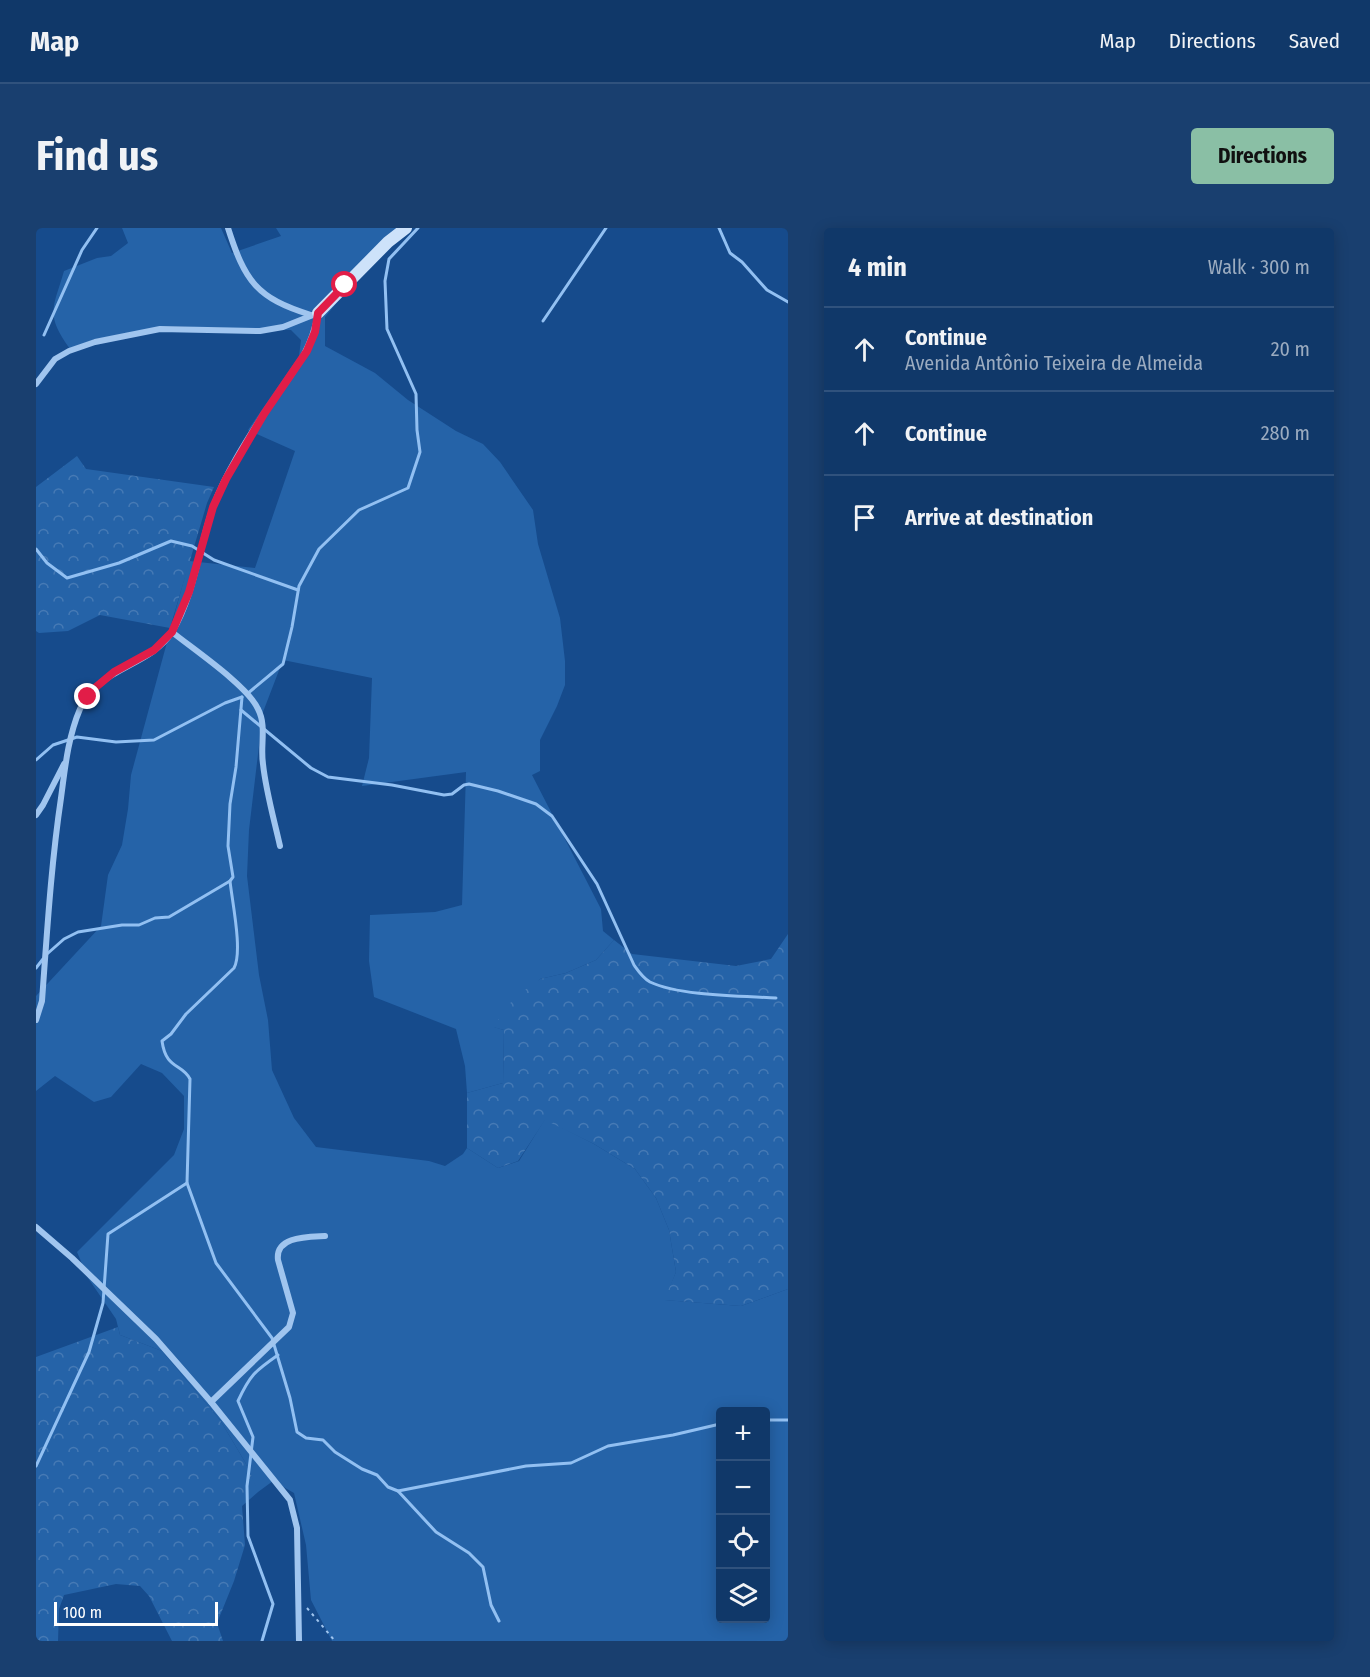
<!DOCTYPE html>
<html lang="en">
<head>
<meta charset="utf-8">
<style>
  :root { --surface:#103869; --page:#193f6f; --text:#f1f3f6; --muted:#9cacc0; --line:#30527d; --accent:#8abfa5 }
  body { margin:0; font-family:"Fira Sans Condensed",sans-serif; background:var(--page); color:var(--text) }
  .controls { position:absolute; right:18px; bottom:18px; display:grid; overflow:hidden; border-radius:6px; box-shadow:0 3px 15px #0003 }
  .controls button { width:54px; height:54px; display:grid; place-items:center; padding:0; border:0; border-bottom:2px solid var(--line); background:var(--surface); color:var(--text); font:30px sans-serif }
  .scale { position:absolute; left:18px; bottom:15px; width:164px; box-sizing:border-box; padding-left:6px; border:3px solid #fff; border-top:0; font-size:16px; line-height:21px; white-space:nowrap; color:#fff; -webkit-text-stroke:4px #164b8c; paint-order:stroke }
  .stop { position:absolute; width:18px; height:18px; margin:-14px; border:4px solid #e11d48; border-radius:50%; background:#fff }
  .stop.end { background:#e11d48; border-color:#fff; box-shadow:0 2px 6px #0008 }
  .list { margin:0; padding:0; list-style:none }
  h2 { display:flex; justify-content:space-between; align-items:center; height:78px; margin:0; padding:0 24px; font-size:26px }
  h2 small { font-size:20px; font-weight:400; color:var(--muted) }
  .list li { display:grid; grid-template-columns:39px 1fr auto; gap:18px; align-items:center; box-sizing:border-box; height:84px; padding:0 24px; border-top:2px solid var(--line) }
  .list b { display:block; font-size:22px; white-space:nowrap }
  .list p { margin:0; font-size:20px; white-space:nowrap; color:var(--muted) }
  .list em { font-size:20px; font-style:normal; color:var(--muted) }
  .icon { flex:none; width:33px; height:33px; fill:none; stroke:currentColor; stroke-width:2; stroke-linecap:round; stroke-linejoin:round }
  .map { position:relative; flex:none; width:752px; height:1413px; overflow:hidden; border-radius:6px }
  header { display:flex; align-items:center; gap:36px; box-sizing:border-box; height:84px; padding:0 30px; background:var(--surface); border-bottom:2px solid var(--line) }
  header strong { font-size:28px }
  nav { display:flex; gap:33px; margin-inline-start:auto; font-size:21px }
  .intro { display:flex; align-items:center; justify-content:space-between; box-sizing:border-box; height:144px; padding:0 36px }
  h1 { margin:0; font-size:42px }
  .button { padding:15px 27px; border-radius:6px; background:var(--accent); color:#111; font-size:21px; font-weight:700 }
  main { display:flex; gap:36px; padding:0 36px }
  aside { flex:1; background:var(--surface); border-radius:6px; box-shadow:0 3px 15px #0003 }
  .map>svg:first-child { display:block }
  .grass { fill:#2563a8; fill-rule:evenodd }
  .forest { fill:url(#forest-crowns) }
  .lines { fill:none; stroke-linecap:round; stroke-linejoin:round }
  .stream { stroke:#92c0f2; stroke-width:3 }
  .path { stroke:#a0c5ef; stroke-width:2; stroke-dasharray:3 4.5; stroke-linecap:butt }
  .street { stroke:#a0c5ef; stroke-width:6 }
  .secondary { stroke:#cde2fa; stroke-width:12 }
  .route { stroke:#e11d48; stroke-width:8 }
</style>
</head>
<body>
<header>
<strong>Map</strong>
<nav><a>Map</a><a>Directions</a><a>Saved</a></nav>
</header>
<div class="intro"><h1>Find us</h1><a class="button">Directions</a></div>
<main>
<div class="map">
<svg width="752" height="1413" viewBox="0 0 752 1413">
  <defs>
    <pattern id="forest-crowns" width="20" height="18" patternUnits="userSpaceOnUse" patternTransform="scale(1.5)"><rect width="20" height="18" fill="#2563a8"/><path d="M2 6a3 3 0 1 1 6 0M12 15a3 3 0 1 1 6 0" fill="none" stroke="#467ab5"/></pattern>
  </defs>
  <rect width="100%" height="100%" fill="#164b8c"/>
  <path class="grass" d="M86 0H185L196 25 245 8 240 0H370L318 54 289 89V118L339 145 372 172 420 203 447 216 464 234 497 282 502 316 524 390 529 433V457L521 478 504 512V543L496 547 565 681 567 703 578 712 560 732 530 745 504 751 458 799 468 802 467 855 431 865 429 838 420 801 338 769 333 733 334 687 399 684 426 677 430 544 326 558 333 530 336 450 247 432 227 484 213 602 211 648 223 747 232 792 236 842 258 890 280 919 393 933 409 938 427 926 431 920 462 940 483 933 509 891 558 916 599 941 620 970 633 1002 640 1044 629 1072 705 1078 752 1061V1413H296L275 1372 270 1317 258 1265 237 1253 222 1264 209 1234 184 1192 126 1123 84 1107 80 1091 52 1050 41 1024 138 927 148 901V868L126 845 105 836 75 869 58 874 19 848 0 863V768L65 698 72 647 86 617 92 581 95 547 153 333 219 340 259 223 212 202 263 128 265 112 255 102 127 98 56 112 34 121C9 86 17 81 28 43L61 30 75 28 92 15ZM684 1184H730V1390H684Z"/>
  <g class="forest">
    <polygon points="41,228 50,241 178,259 171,275 134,400 64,387 32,403 3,405 0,403 0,259"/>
    <polygon points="752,706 752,1061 705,1078 628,1072 640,1044 633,1002 620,970 599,941 558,916 509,892 482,933 462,940 431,920 431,865 467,855 468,802 457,799 478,770 504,751 530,745 560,732 578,712 596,726 700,738 735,731"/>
    <polygon points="82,1099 84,1107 126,1123 184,1192 209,1234 222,1262 222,1264 206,1278 209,1317 198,1353 181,1395 187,1413 136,1413 113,1368 104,1358 80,1356 28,1367 23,1381 22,1413 0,1413 0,1129"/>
  </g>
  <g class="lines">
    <g class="stream">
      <polyline points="683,0 694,25 706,34 731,62 752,74"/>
      <polyline points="507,93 570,0"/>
      <polyline points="8,107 46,22 61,0"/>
      <polyline points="0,321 11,335 31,350 83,335 135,313 156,318 178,332 262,362"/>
      <polyline points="211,466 247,436 256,399 263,358 283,321 323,282 372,260 384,224 381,202 380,166 351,101 349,53 353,31 382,0"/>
      <path d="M206 469 200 539 194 576 192 618 197 649 194 653C196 673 207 724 198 740L150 786 135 806 126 813C130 842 146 835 154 851L151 955 180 1035 236 1110 254 1170 261 1204 270 1210 287 1212 299 1224 326 1241 341 1247 352 1259 362 1263 400 1304 433 1325 447 1339 455 1377 463 1393"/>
      <path d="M205 482 275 540 292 549 356 557 408 567 416 566 428 557 433 556 462 563 500 576 516 588 561 656 598 737C603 744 607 750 614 754 643 768 706 768 740 770"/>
      <polyline points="0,532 17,517 41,509 80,514 118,512 189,475 206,469"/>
      <polyline points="11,726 28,711 42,704 86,697 103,697 119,690 133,689 194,653"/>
      <polyline points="0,740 7,731"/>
      <polyline points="730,1192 752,1192"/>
      <polyline points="0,1238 53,1124 67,1075 72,1006 151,955"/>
      <polyline points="362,1263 490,1238 535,1235 572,1218 637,1207 684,1196"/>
      <path d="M226 1413 237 1376 212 1308 211 1258 217 1209 202 1173C214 1147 219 1143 242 1127"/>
    </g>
    <polyline class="path" points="271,1380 299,1413"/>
    <g class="street">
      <path d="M192 0C209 53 220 70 275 87"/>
      <polyline points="0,156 19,131 33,123 59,114 124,101 224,103 247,99 282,85"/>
      <path d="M136 404C157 421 212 458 222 481 231 498 224 518 227 536 230 564 238 591 244 618"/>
      <polyline points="0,587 7,577 28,536"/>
      <path d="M0 792 6 773C11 705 15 637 25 570 29 540 32 509 44 481 62 439 114 439 136 404 158 369 163 318 177 279 189 246 210 213 229 184 252 150 275 127 282 85"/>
      <polyline points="0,999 36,1030 120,1111 175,1174 254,1272 261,1300 263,1413"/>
      <path d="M175 1174 253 1099 257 1085 242 1032C239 1008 272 1009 289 1008"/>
    </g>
    <polyline class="secondary" points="282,85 352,14 370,0"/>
  </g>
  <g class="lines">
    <polyline class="route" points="52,469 60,459 78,444 118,422 136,404 153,364 177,279 190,251 228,186 271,123 279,104 282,85 309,57"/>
  </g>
</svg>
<div class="controls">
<button>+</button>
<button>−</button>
<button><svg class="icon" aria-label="locate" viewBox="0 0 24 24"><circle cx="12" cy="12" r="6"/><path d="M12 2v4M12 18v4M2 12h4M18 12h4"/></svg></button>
<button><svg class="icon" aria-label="layers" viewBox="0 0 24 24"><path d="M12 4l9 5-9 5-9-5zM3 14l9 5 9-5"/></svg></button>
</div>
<div class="scale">100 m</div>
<div class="stop" style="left:309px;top:57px"></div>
<div class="stop end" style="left:52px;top:469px"></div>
</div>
<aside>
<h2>4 min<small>Walk · 300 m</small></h2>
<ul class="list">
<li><svg class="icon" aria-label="ahead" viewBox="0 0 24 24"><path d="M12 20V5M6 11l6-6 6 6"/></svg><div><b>Continue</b><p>Avenida Antônio Teixeira de Almeida</p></div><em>20 m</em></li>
<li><svg class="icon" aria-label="ahead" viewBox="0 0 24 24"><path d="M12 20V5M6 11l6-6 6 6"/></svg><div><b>Continue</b></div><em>280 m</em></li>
<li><svg class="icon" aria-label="arrive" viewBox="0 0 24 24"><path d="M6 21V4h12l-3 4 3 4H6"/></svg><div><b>Arrive at destination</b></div></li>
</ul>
</aside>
</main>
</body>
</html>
